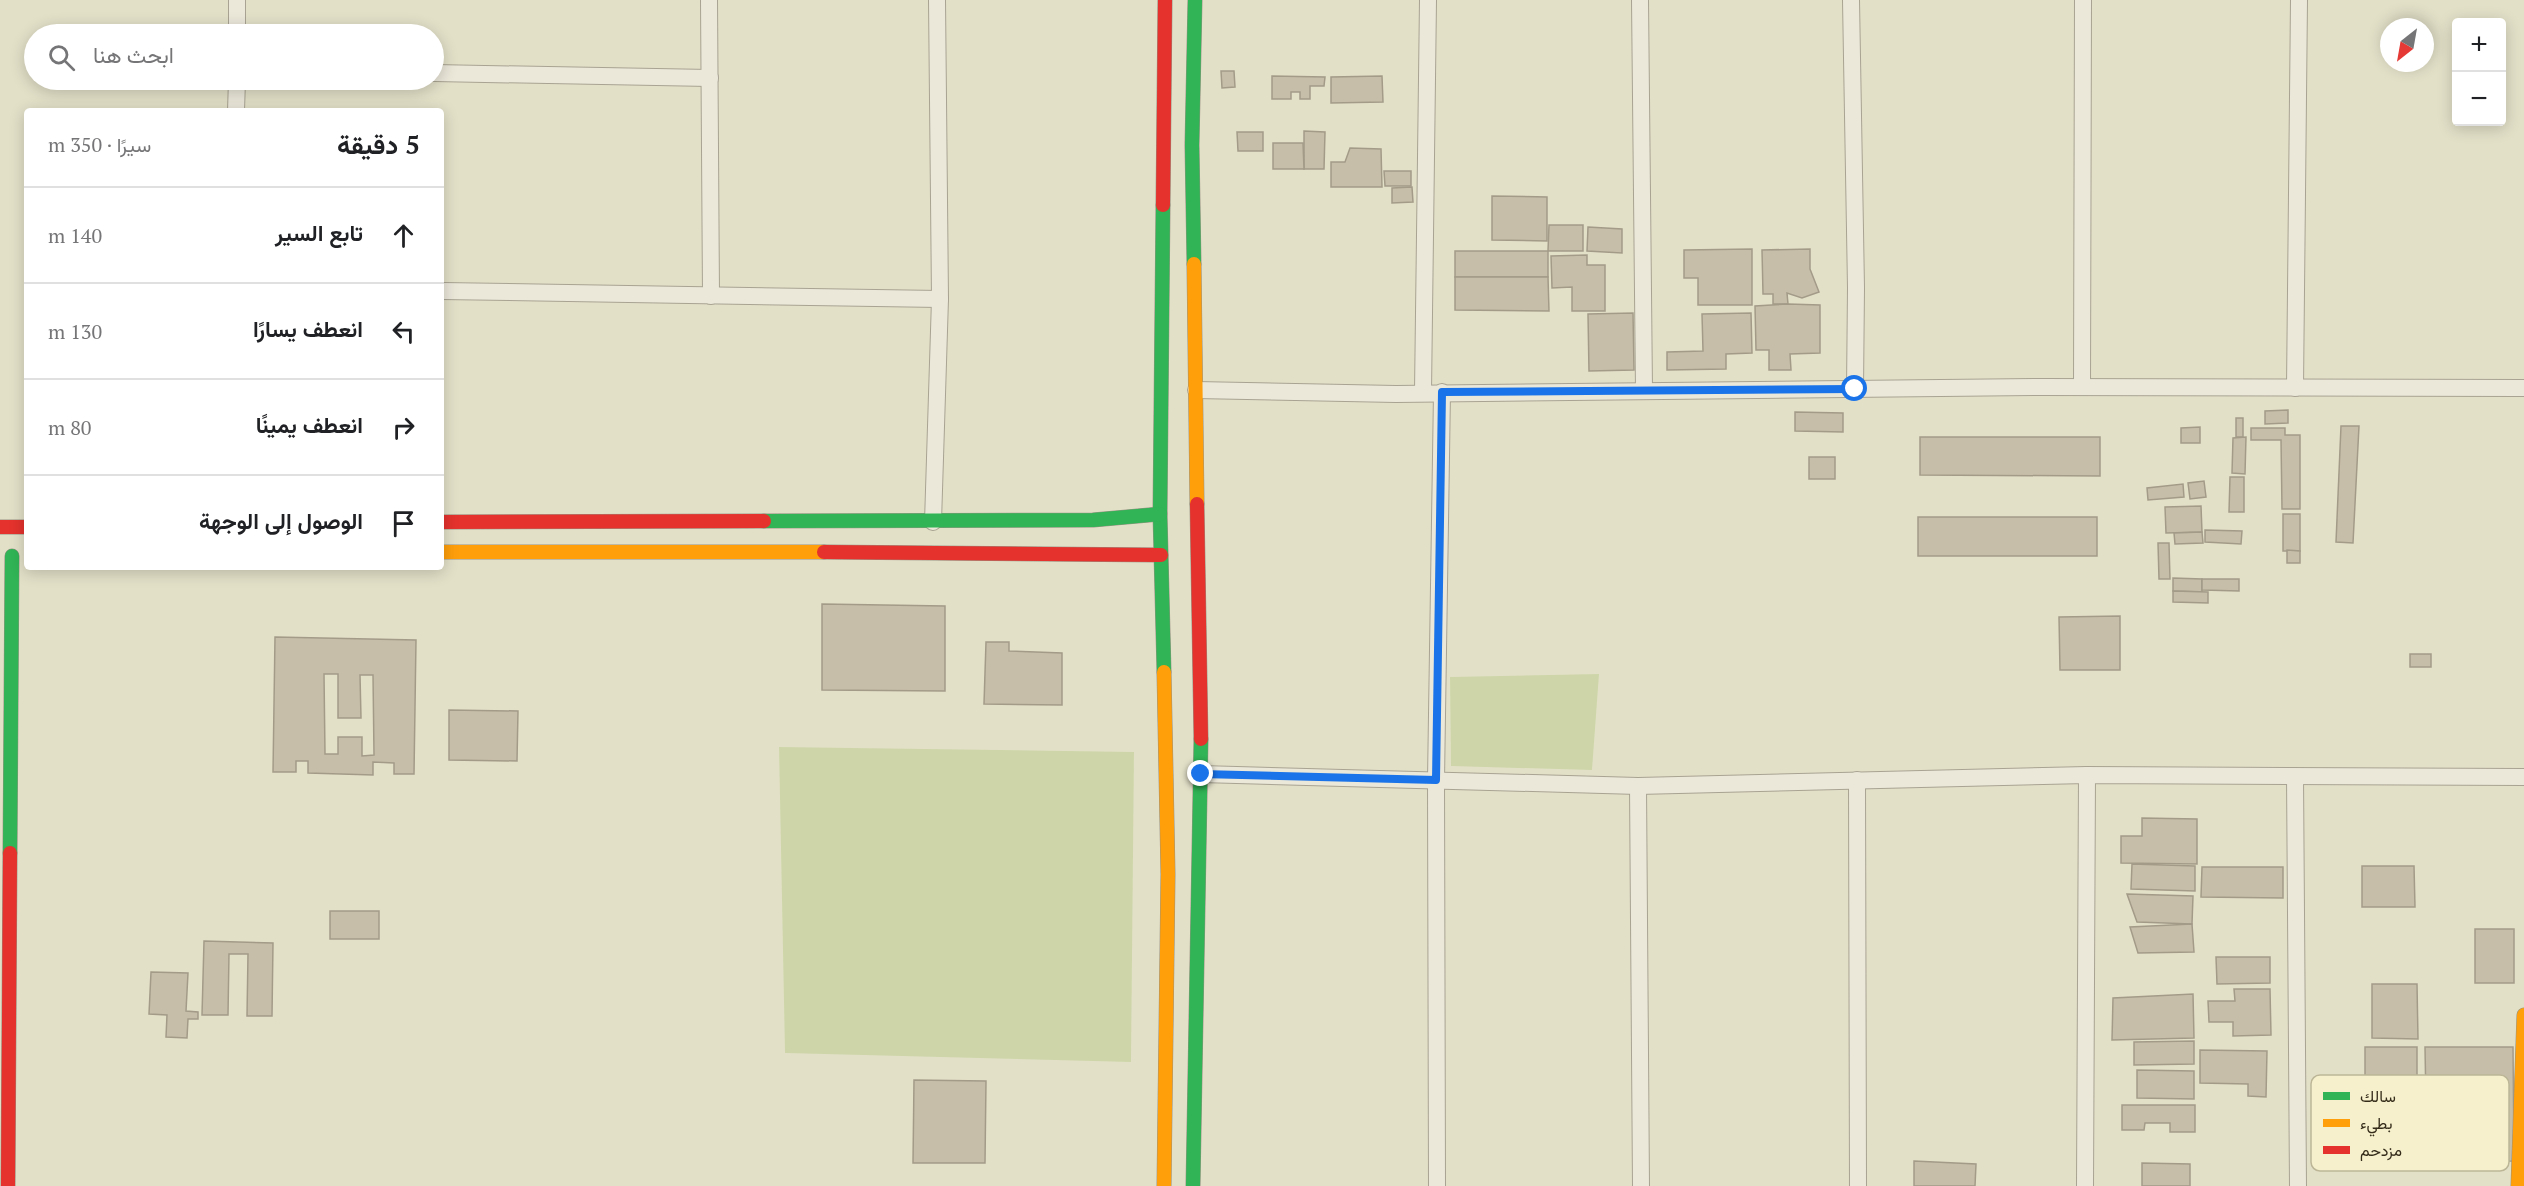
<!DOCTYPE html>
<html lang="ar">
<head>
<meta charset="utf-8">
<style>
  :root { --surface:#fff; --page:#f6f6f6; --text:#202124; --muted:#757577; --line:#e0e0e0 }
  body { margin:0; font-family:"PT Serif",Vazirmatn,serif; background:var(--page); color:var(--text); direction:rtl }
  .controls { position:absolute; right:18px; top:18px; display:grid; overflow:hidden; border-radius:6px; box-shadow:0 3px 15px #0003 }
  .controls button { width:54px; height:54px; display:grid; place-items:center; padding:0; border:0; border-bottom:2px solid var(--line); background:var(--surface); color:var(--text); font:30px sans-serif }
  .compass { position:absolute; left:2380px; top:18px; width:54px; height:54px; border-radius:50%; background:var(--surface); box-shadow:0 3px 15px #0003; rotate:211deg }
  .stop { position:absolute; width:18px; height:18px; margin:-14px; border:4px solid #1a73e8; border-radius:50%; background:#fff }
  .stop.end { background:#1a73e8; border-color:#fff; box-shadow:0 2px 6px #0008 }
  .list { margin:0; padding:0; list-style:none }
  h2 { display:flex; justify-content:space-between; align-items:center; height:78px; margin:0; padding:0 24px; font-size:26px }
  h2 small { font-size:20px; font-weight:400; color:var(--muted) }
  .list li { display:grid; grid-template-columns:39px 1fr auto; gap:18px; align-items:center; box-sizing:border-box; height:96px; padding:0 24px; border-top:2px solid var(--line) }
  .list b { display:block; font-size:22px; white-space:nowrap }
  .list em { font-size:20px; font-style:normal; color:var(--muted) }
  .icon { flex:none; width:33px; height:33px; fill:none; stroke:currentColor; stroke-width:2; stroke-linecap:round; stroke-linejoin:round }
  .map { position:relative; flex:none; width:2524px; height:1186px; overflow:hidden; direction:ltr }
  .search { position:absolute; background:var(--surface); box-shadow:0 3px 15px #0003; left:24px; top:24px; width:420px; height:66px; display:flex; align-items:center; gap:15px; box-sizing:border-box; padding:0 21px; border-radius:33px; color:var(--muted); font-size:22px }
  .panel { position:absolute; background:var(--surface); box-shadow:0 3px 15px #0003; left:24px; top:108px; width:420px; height:462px; border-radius:6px; direction:rtl }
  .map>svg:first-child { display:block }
  .green { fill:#ced6a9 }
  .building { fill:#c7bea9; stroke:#a39b88; stroke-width:1.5; fill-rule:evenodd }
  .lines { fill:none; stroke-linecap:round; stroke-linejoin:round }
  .street-casing { stroke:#a8a392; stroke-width:18 }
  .fast-casing { stroke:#979282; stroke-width:15 }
  .slow-casing { stroke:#979282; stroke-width:15 }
  .jam-casing { stroke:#979282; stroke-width:15 }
  .street { stroke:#ebe8da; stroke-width:16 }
  .fast { stroke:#30b455; stroke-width:14 }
  .slow { stroke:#ff9f0a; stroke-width:14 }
  .jam { stroke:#e5322d; stroke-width:14 }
  .route { stroke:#1a73e8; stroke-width:8 }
  .key { fill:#f6f1cc; stroke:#bcb697; stroke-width:1.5 }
  .key-label { font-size:16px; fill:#362c1b }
</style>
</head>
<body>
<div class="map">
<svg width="2524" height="1186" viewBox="0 0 2524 1186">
  <rect width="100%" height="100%" fill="#e3e0c8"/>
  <g class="green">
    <polygon points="1599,674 1592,770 1451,766 1450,677"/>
    <polygon points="779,747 1134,752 1131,1062 785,1053"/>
  </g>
  <g class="building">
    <polygon points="1221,71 1234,71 1235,87 1222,88"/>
    <polygon points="1272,76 1325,77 1324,86 1310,86 1310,99 1300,99 1300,92 1291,92 1291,99 1272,99"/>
    <polygon points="1382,76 1383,102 1331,103 1331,77"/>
    <polygon points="1304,131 1325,132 1324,169 1304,169"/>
    <polygon points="1237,132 1263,132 1263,151 1238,151"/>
    <polygon points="1273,143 1303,143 1304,169 1273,169"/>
    <polygon points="1350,148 1381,149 1382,187 1331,187 1331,162 1345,162"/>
    <polygon points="1384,171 1411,171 1411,186 1385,186"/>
    <polygon points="1412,187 1413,202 1392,203 1392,188"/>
    <polygon points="1492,196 1547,197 1547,241 1492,240"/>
    <polygon points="1549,225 1583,225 1583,251 1548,251"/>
    <polygon points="1588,227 1622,229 1622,253 1587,251"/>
    <polygon points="1752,249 1752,305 1698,305 1698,278 1684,278 1684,250"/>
    <polygon points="1810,249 1810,269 1819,292 1802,298 1787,293 1788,304 1773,304 1773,294 1763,294 1762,250"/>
    <rect x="1455" y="251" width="93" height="26"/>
    <polygon points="1587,255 1587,265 1605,265 1605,311 1572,311 1572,287 1552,288 1551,256"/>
    <polygon points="1455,277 1548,277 1549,311 1455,310"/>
    <polygon points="1788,304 1820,305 1820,353 1790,354 1791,370 1769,370 1769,350 1756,350 1755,306"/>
    <polygon points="1633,313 1634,370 1589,371 1588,314"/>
    <polygon points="1751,313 1752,353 1726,354 1726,369 1667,370 1667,352 1703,351 1702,314"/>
    <polygon points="2288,410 2288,423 2265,424 2265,411"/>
    <polygon points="1795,412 1843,413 1843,432 1795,431"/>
    <rect x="2236" y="418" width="7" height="19"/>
    <polygon points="2341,426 2359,426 2353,543 2336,542"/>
    <polygon points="2200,427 2200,443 2181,443 2181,428"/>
    <polygon points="2251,428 2285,428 2285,435 2300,435 2300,509 2282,509 2281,440 2251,440"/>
    <polygon points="1920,437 2100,437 2100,476 1920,475"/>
    <polygon points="2246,437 2245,474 2232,473 2233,438"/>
    <rect x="1809" y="457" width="26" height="22"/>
    <polygon points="2230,477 2244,477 2244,512 2229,512"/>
    <polygon points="2204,481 2206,497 2190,499 2188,483"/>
    <polygon points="2183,484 2184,497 2148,500 2147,488"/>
    <polygon points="2201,506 2202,532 2166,533 2165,507"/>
    <rect x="2283" y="514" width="17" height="37"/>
    <rect x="1918" y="517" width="179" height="39"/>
    <polygon points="2205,530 2242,531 2241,544 2205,542"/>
    <polygon points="2202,532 2203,543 2175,544 2174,533"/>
    <polygon points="2158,543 2169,543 2170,579 2159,579"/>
    <polygon points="2287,550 2300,551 2300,563 2287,563"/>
    <polygon points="2173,578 2202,579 2202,592 2173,591"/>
    <polygon points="2202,579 2239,579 2239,591 2202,590"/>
    <polygon points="2173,591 2208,592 2208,603 2173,602"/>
    <polygon points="822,604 945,606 945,691 822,690"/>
    <polygon points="2120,616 2120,670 2060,670 2059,617"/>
    <path d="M275 637 416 640 414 774H394V763L373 762V775L308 773V761H296V772H273ZM324 674H338V718H361L360 675H373L374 755 362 756V737H338V754H325Z"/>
    <polygon points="986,642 1009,642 1009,651 1062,653 1062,705 984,704"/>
    <rect x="2410" y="654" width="21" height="13"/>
    <polygon points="449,710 518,711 517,761 449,760"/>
    <polygon points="2142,818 2197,819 2197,864 2121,863 2121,836 2142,836"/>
    <polygon points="2132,864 2195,866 2195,891 2131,889"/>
    <polygon points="2362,866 2414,866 2415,907 2362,907"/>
    <polygon points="2202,867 2283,867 2283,898 2201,897"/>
    <polygon points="2127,894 2193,896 2192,924 2137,922"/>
    <rect x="330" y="911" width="49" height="28"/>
    <polygon points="2192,924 2194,952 2138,953 2130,927"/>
    <rect x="2475" y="929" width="39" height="54"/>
    <polygon points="204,941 273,943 272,1016 247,1016 248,954 229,954 228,1015 202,1015"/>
    <polygon points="2216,957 2270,957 2270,983 2217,984"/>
    <polygon points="151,972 188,973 186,1011 198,1012 198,1019 188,1019 187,1038 166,1037 167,1015 149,1014"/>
    <polygon points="2372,984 2417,984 2418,1039 2372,1038"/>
    <polygon points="2234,989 2270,989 2271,1035 2233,1036 2233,1022 2209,1022 2208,1001 2235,1001"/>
    <polygon points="2193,994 2194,1038 2112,1040 2113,998"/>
    <polygon points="2194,1041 2194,1064 2134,1065 2134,1042"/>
    <polygon points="2365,1047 2417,1047 2417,1087 2365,1086"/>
    <polygon points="2425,1047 2513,1047 2514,1161 2427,1162"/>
    <polygon points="2200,1050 2267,1051 2266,1097 2248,1096 2248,1084 2200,1083"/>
    <polygon points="2137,1070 2194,1071 2194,1099 2137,1098"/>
    <polygon points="914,1080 986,1081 985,1163 913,1163"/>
    <polygon points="2122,1105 2195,1105 2195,1132 2170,1132 2170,1123 2145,1123 2144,1130 2122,1130"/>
    <polygon points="1914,1161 1976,1164 1975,1186 1914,1186"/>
    <polygon points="2142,1163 2190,1164 2190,1186 2142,1186"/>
  </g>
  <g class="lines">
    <defs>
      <g id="street">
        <polyline points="709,0 711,296"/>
        <polyline points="1640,0 1644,390"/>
        <polyline points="1851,0 1856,288 1855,389"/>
        <polyline points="237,34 237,0"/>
        <polyline points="434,73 710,78"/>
        <polyline points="236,111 237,80"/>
        <polyline points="441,291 940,299"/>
        <polyline points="2082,387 2083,0"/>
        <polyline points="2295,388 2299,0"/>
        <polyline points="1196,390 1396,394 2036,387 2524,388"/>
        <polyline points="1423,392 1428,0"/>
        <polyline points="933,522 940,299 937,0"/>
        <polyline points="1201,774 1638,786 2087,775 2524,777"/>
        <polyline points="2295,776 2298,1186"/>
        <polyline points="1857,780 1858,1186"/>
        <polyline points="1638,786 1641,1186"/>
        <polyline points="1437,1186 1436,780 1442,392"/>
        <polyline points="2085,1186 2087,775"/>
      </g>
      <g id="fast">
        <polyline points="1163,205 1160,514 1164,672"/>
        <polyline points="1194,264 1192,145 1195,0"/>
        <polyline points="764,521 1093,520 1160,514"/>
        <polyline points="10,853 12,556"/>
        <polyline points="1193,1186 1201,739"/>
      </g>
      <g id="slow">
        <polyline points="1194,264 1197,504"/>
        <polyline points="441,552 824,552"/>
        <polyline points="1164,672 1168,874 1164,1186"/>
        <polyline points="2518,1186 2524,1015"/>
      </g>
      <g id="jam">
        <polyline points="1163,205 1165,0"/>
        <polyline points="1197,504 1201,739"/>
        <polyline points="441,522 764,521"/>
        <polyline points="0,527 27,527"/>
        <polyline points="824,552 1161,555"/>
        <polyline points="8,1186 10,853"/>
      </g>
    </defs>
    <use href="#street" class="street-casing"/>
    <use href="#fast" class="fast-casing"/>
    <use href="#slow" class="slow-casing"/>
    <use href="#jam" class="jam-casing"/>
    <use href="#street" class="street"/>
    <use href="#fast" class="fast"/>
    <use href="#slow" class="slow"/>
    <use href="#jam" class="jam"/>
  </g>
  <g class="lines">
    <polyline class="route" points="1201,774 1436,780 1442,392 1855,389"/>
  </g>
  <rect x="2311" y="1075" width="198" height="96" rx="9" class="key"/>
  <rect x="2323" y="1092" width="27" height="8" fill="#30b455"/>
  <rect x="2323" y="1119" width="27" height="8" fill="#ff9f0a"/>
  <rect x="2323" y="1146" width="27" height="8" fill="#e5322d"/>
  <g class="key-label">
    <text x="2360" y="1102">سالك</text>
    <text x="2360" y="1129">بطيء</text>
    <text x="2360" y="1156">مزدحم</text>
  </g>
</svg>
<div class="controls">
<button>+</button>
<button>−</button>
</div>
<svg class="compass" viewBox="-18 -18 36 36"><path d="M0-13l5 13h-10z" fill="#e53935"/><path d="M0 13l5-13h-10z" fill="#757577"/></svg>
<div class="stop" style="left:1855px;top:389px"></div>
<div class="stop end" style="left:1201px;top:774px"></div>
<div class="search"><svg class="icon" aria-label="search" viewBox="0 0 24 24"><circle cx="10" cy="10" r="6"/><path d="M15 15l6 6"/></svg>ابحث هنا</div>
<section class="panel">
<h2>5 دقيقة<small>سيرًا · 350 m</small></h2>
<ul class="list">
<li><svg class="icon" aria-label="ahead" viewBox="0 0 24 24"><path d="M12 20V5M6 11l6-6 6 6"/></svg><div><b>تابع السير</b></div><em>140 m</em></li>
<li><svg class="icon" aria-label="left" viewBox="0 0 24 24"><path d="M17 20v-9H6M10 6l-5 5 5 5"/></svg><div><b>انعطف يسارًا</b></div><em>130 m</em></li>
<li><svg class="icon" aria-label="right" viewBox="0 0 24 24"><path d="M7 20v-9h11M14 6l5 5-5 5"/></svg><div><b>انعطف يمينًا</b></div><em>80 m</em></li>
<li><svg class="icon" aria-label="arrive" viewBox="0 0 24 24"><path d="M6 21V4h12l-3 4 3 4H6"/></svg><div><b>الوصول إلى الوجهة</b></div></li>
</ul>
</section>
</div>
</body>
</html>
